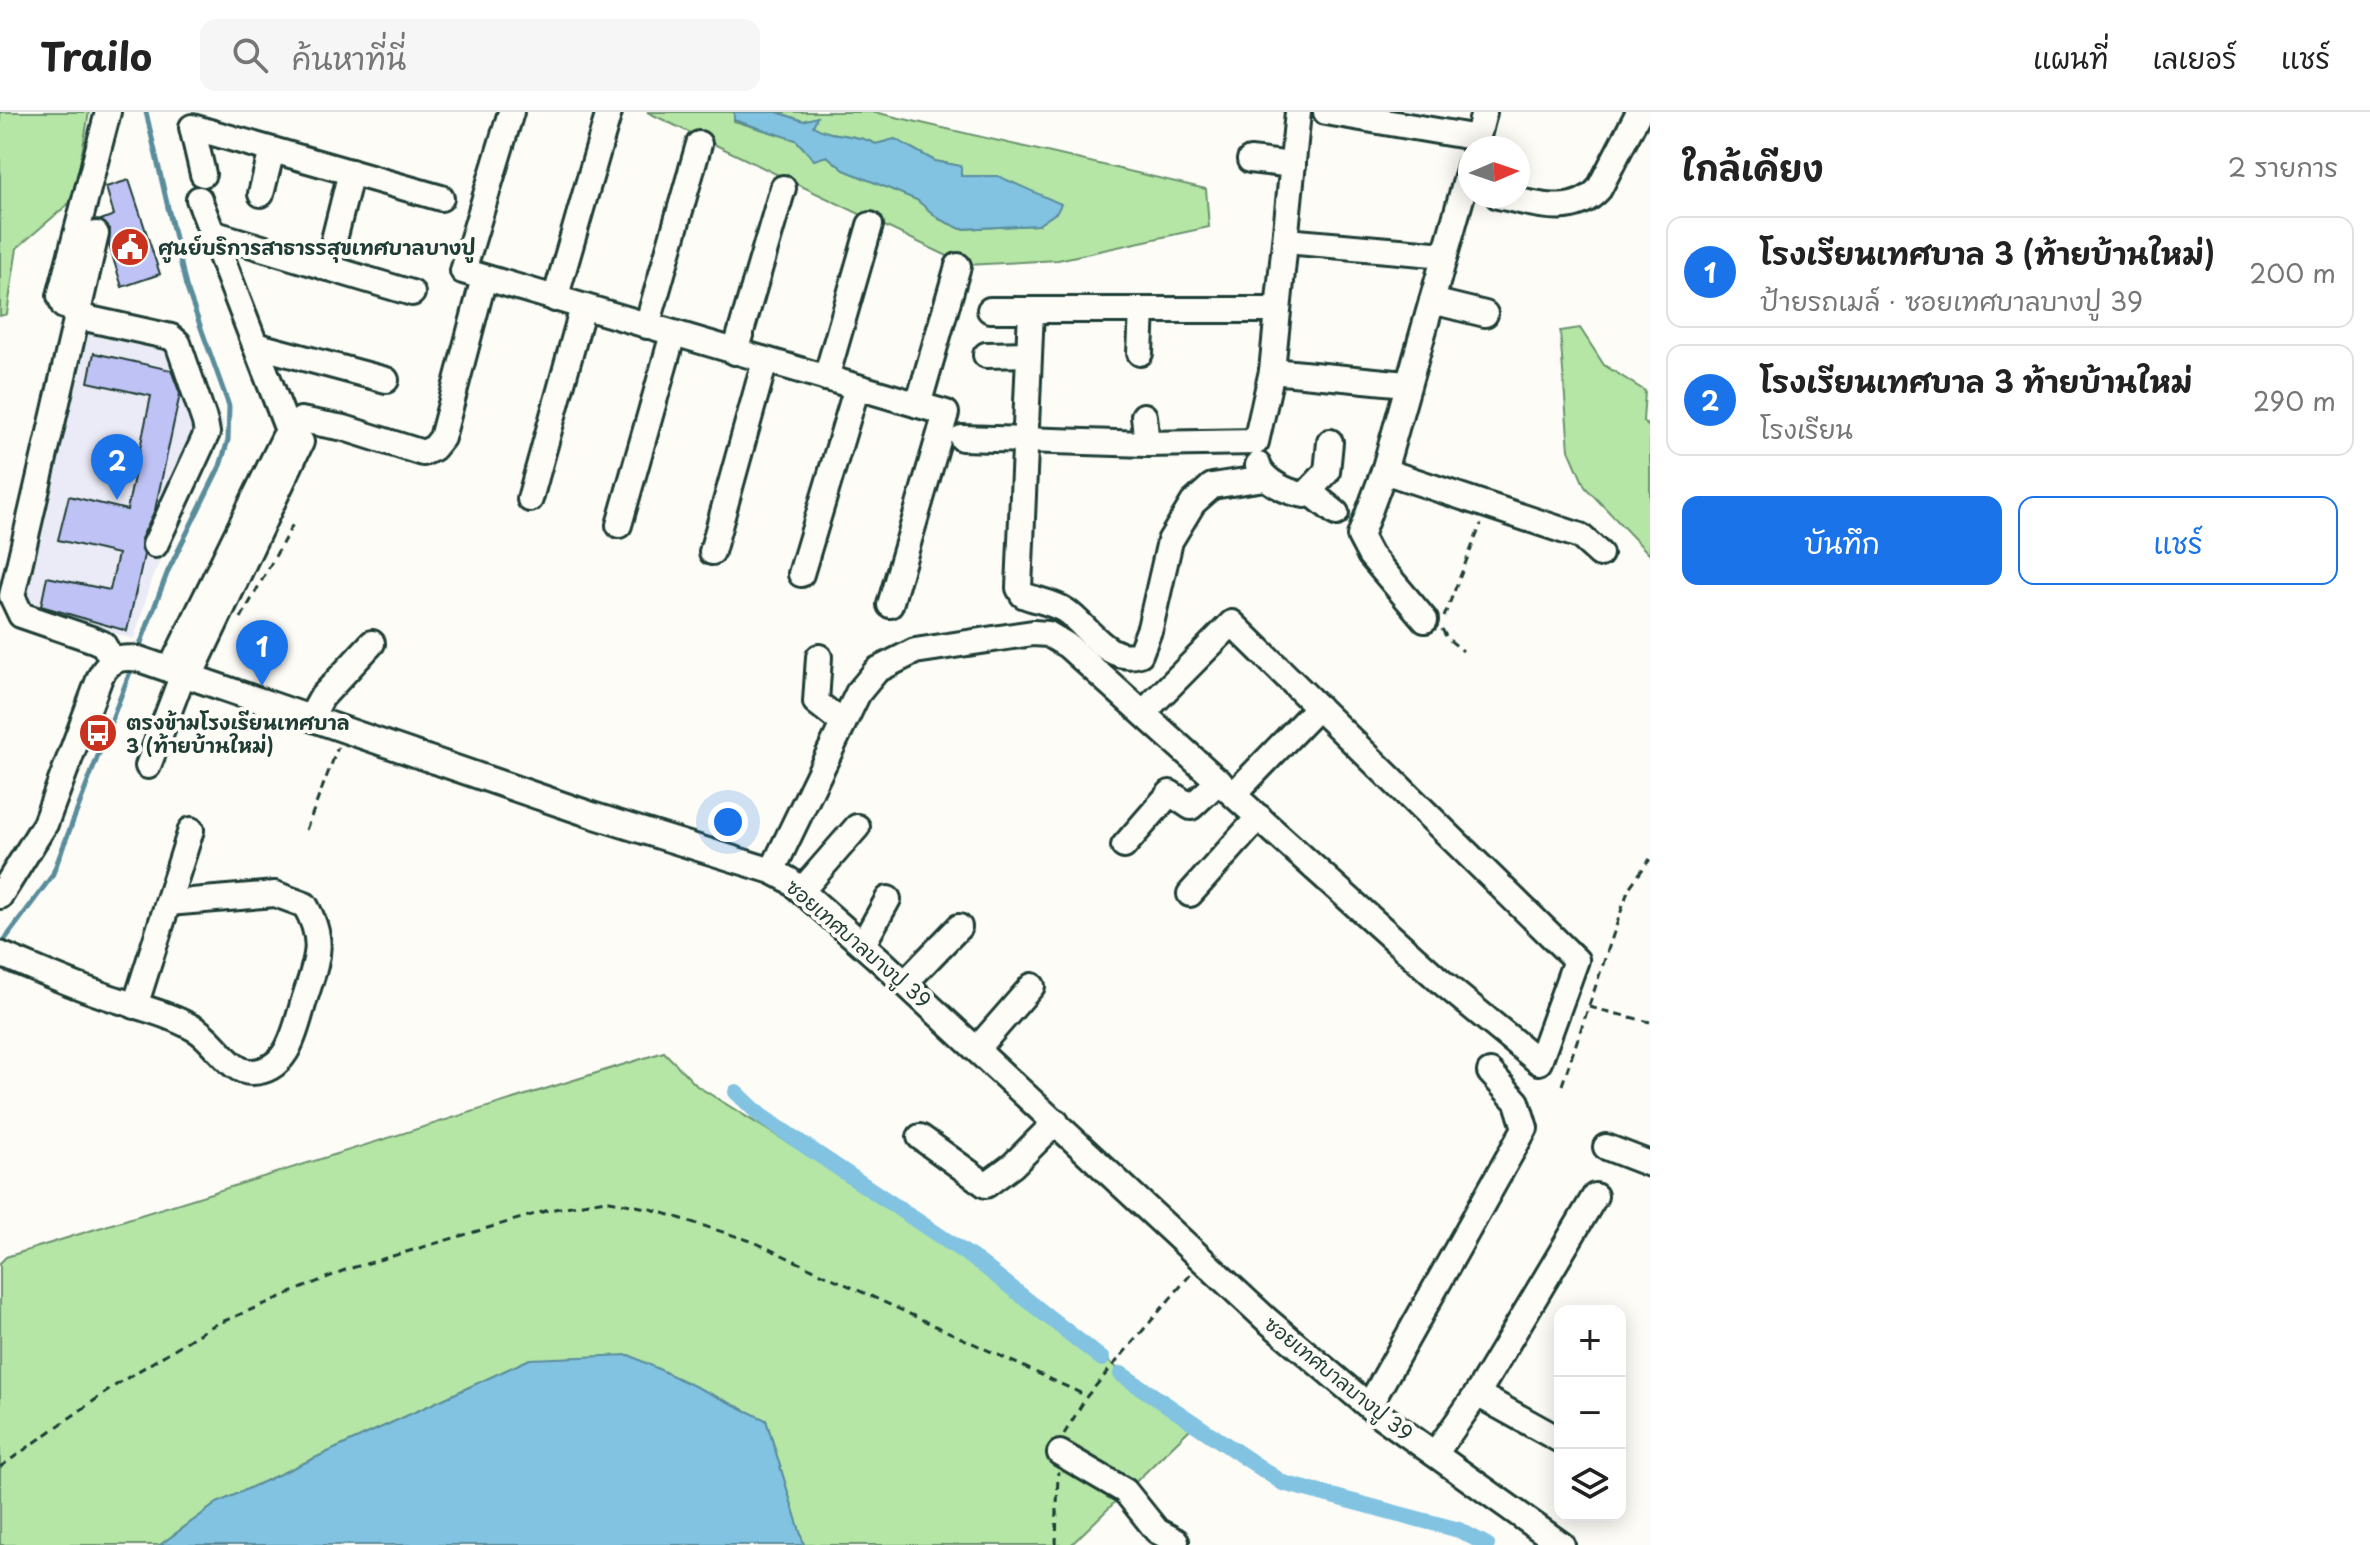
<!DOCTYPE html>
<html lang="th">
<head>
<meta charset="utf-8">
<style>
  :root { --surface:#fff; --page:#f6f6f6; --text:#222; --muted:#767676; --line:#e0e0e0; --accent:#1a73e8 }
  body { margin:0; font-family:"Playpen Sans","Playpen Sans Thai",sans-serif; background:var(--page); color:var(--text) }
  .controls { position:absolute; right:24px; bottom:24px; display:grid; overflow:hidden; border-radius:16px; box-shadow:0 4px 20px #0003 }
  .controls button { width:72px; height:72px; display:grid; place-items:center; padding:0; border:0; border-bottom:2px solid var(--line); background:var(--surface); color:var(--text); font:40px sans-serif }
  .compass { position:absolute; left:1458px; top:24px; width:72px; height:72px; border-radius:50%; background:var(--surface); box-shadow:0 4px 20px #0003; rotate:88deg }
  .you { position:absolute; left:728px; top:710px; width:28px; height:28px; margin:-20px; border:6px solid #fff; border-radius:50%; background:#1a73e8; box-shadow:0 0 0 12px #1a73e833 }
  .badge { display:grid; place-items:center; width:52px; height:52px; border-radius:50%; background:var(--accent); color:#fff; font-size:26px; font-weight:700 }
  .pin { position:absolute; translate:-50% -66px; filter:drop-shadow(0 2px 4px #0008) }
  .pin::after { content:''; position:absolute; top:42px; width:28px; height:24px; background:inherit; clip-path:polygon(0 0,100% 0,50% 100%) }
  .list { margin:0; padding:0; list-style:none }
  h2 { display:flex; justify-content:space-between; align-items:center; height:104px; margin:0; padding:0 32px; font-size:34px }
  h2 small { font-size:26px; font-weight:400; color:var(--muted) }
  .list li { display:grid; grid-template-columns:52px 1fr auto; gap:24px; align-items:center; box-sizing:border-box; height:112px; margin:0 16px 16px; padding:0 16px; border:2px solid var(--line); border-radius:16px }
  .list b { display:block; font-size:30px; white-space:nowrap }
  .list p { margin:0; font-size:26px; white-space:nowrap; color:var(--muted) }
  .list em { font-size:26px; font-style:normal; color:var(--muted) }
  .actions { display:flex; gap:16px; padding:24px 32px }
  .actions a { flex:1; padding:18px 0; border:2px solid var(--accent); border-radius:16px; text-align:center; font-size:28px; color:var(--accent) }
  .actions .main { background:var(--accent); color:#fff }
  .icon { flex:none; width:44px; height:44px; fill:none; stroke:currentColor; stroke-width:2; stroke-linecap:round; stroke-linejoin:round }
  .map { position:relative; flex:none; width:1650px; height:1433px; overflow:hidden }
  header { display:flex; align-items:center; gap:48px; box-sizing:border-box; height:112px; padding:0 40px; background:var(--surface); border-bottom:2px solid var(--line) }
  header strong { font-size:38px }
  nav { display:flex; gap:44px; margin-inline-start:auto; font-size:28px }
  .search { width:560px; height:72px; background:var(--page); display:flex; align-items:center; gap:20px; box-sizing:border-box; padding:0 28px; border-radius:16px; color:var(--muted); font-size:30px }
  main { display:flex }
  aside { flex:1; background:var(--surface) }
  .map>svg:first-child { display:block }
  .built { fill:#eaebf6 }
  .green { fill:#b5e6a6; stroke:#6a926d; stroke-width:2 }
  .water { fill:#81c3e1; stroke:#5a8d9c; stroke-width:2 }
  .lines { fill:none; stroke-linecap:round; stroke-linejoin:round }
  .stream { stroke:#5a8d9c; stroke-width:5 }
  .canal { stroke:#81c3e1; stroke-width:16 }
  .building { fill:#bfc2f4; stroke:#1f3d34; stroke-width:2 }
  .minor-casing { stroke:#1f3d34; stroke-width:30 }
  .path { stroke:#1f3d34; stroke-width:3; stroke-dasharray:8 6; stroke-linecap:butt }
  .minor { stroke:#fdfcf7; stroke-width:24 }
  .labels { text-anchor:middle; dominant-baseline:central; stroke-width:8; stroke-linejoin:round; paint-order:stroke }
  .poi-label { font-size:20px; font-weight:bold; fill:#1f3d34; stroke:#fdfcf7; text-anchor:start }
  .street-label { font-size:20px; fill:#1f3d34; stroke:#fdfcf7 }
</style>
</head>
<body>
<header>
<strong>Trailo</strong>
<div class="search"><svg class="icon" aria-label="search" viewBox="0 0 24 24"><circle cx="10" cy="10" r="6"/><path d="M15 15l6 6"/></svg>ค้นหาที่นี่</div>
<nav><a>แผนที่</a><a>เลเยอร์</a><a>แชร์</a></nav>
</header>
<main>
<div class="map">
<svg width="1650" height="1433" viewBox="0 0 1650 1433">
  <rect width="100%" height="100%" fill="#fdfcf7"/>
  <filter id="ink" filterUnits="userSpaceOnUse"><feTurbulence type="fractalNoise" baseFrequency=".0125" numOctaves="2"/><feDisplacementMap in="SourceGraphic" scale="16" xChannelSelector="R" yChannelSelector="G"/><feConvolveMatrix kernelMatrix="1 2 1 2 8 2 1 2 1" color-interpolation-filters="sRGB"/></filter>
  <g filter="url(#ink)">
    <polygon class="built" points="88,200 185,221 224,313 153,464 134,527 22,495"/>
    <g class="green">
      <polygon points="0,0 89,0 74,87 17,136 7,202 0,204"/>
      <path d="M647 0H734V9L796 28 814 47 827 44 844 58 917 88 939 107 961 117 1038 113 961 64 960 54 935 49 895 27 876 32C853 20 833 26 813 14L816 6 803 9 777 0H874L1206 77 1209 115 1058 148 966 153Z"/>
      <polygon points="1580,216 1604,253 1645,279 1643,309 1650,316 1650,443 1585,375 1569,338 1560,219"/>
      <polygon points="664,940 697,974 948,1130 1194,1313 1071,1433 804,1433 766,1308 530,1247 217,1391 160,1433 0,1433 0,1151 6,1145"/>
    </g>
    <g class="water">
      <path d="M734 0H777L803 9 817 5 813 14C832 26 853 20 876 32L895 27 935 49 961 54V64H998L1061 92 1057 100 1038 113 961 117 939 107 917 88 844 58 827 44 814 48 796 28 734 8Z"/>
      <polygon points="629,1243 766,1308 804,1433 160,1433 217,1391 530,1247"/>
    </g>
    <g class="lines">
      <g class="stream">
        <polyline points="140,533 168,459 220,354 228,328 229,294 186,174 146,0"/>
        <polyline points="0,834 52,764 130,560"/>
      </g>
      <g class="canal">
        <polyline points="736,980 761,1004 980,1151 1102,1247"/>
        <polyline points="1121,1262 1283,1371 1459,1418 1487,1433"/>
      </g>
    </g>
    <g class="building">
      <polygon points="129,68 160,162 122,175 109,133 110,117 101,108 114,103 106,75"/>
      <polygon points="94,241 171,258 180,282 155,398 141,427 144,443 127,519 41,494 47,465 110,478 118,442 58,428 69,384 127,398 151,284 88,270"/>
    </g>
    <g class="lines">
      <defs>
        <g id="minor">
          <polyline points="511,0 463,159 946,301 890,493"/>
          <polyline points="1326,0 1478,26"/>
          <polyline points="1475,36 1484,0"/>
          <polyline points="1250,48 1293,53"/>
          <polyline points="203,62 192,15 441,86"/>
          <polyline points="261,82 272,38"/>
          <path d="M1498 84C1532 91 1572 107 1599 77L1639 0"/>
          <polyline points="199,87 289,321"/>
          <polyline points="212,121 412,181"/>
          <polyline points="96,122 12,484 21,503 94,528 103,532 113,549"/>
          <polyline points="1286,129 1445,143"/>
          <polyline points="327,156 351,60"/>
          <polyline points="555,187 609,0"/>
          <polyline points="1432,189 1485,202"/>
          <polyline points="77,198 64,194 60,184 108,0"/>
          <polyline points="990,198 1277,198"/>
          <path d="M1031 198 1019 476 1023 483C1038 489 1052 490 1066 499 1089 515 1107 552 1140 542L1150 516 1170 429 1193 391 1212 374 1265 366"/>
          <polyline points="76,204 171,225 178,231 205,310 207,321 155,433"/>
          <polyline points="647,214 699,32"/>
          <polyline points="255,233 386,268"/>
          <polyline points="735,240 783,76"/>
          <polyline points="1140,241 1142,198"/>
          <polyline points="986,243 1028,242"/>
          <polyline points="1272,259 1298,0"/>
          <polyline points="826,266 870,113"/>
          <polyline points="918,293 958,154"/>
          <polyline points="1144,304 1147,332"/>
          <polyline points="962,326 1147,332 1256,330 1272,259 1406,272"/>
          <path d="M1258 353C1263 369 1288 381 1305 383L1327 360 1330 330"/>
          <polyline points="1384,359 1580,424 1600,442"/>
          <polyline points="1310,380 1336,401"/>
          <polyline points="530,387 583,195"/>
          <polyline points="619,413 673,222"/>
          <polyline points="712,440 765,249"/>
          <polyline points="801,462 857,275"/>
          <polyline points="1425,508 1370,443 1360,424 1384,359 1470,54"/>
          <polyline points="819,545 816,590 843,611"/>
          <polyline points="170,558 284,326 301,308 344,316 423,341 434,336 442,326 484,166"/>
          <polyline points="190,564 301,330"/>
          <polyline points="311,605 322,585 372,531"/>
          <polyline points="148,654 183,562"/>
          <polyline points="1234,682 1318,595"/>
          <polyline points="1124,734 1170,681 1191,695 1219,669"/>
          <polyline points="772,759 858,581 877,558 915,539 1033,521 1048,522 1068,534 1438,867 1539,950 1576,848 1232,511 1143,601"/>
          <polyline points="803,777 857,715"/>
          <polyline points="1190,782 1259,705"/>
          <path d="M0 784 45 712 100 565C109 548 119 544 139 547L592 703 772 759 789 768 881 849 1267 1208 1377 1301 1562 1433"/>
          <polyline points="863,832 888,787"/>
          <path d="M0 842C32 855 64 870 97 881 129 893 166 900 195 917 214 927 230 961 252 960 288 959 295 919 303 892 315 851 328 833 305 793L275 782 168 791"/>
          <polyline points="905,871 959,815"/>
          <polyline points="135,894 191,718"/>
          <polyline points="977,937 1032,874"/>
          <polyline points="920,1025 986,1073 1013,1053 1056,1010"/>
          <polyline points="1606,1035 1650,1052"/>
          <polyline points="1477,1282 1560,1328"/>
          <polyline points="1369,1294 1525,1016 1517,990 1490,960"/>
          <polyline points="1060,1341 1125,1379 1157,1419 1176,1429"/>
          <polyline points="1435,1342 1477,1282 1595,1084"/>
        </g>
      </defs>
      <use href="#minor" class="minor-casing"/>
      <g class="path">
        <polyline points="1444,505 1481,412"/>
        <polyline points="241,506 293,412"/>
        <polyline points="1442,517 1447,526 1463,539"/>
        <polyline points="306,718 338,635"/>
        <polyline points="1589,895 1650,910"/>
        <polyline points="1562,973 1629,776 1650,747"/>
        <polyline points="1064,1322 1087,1284 1191,1162"/>
        <polyline points="0,1355 119,1271 210,1215 345,1158 549,1098 605,1088 651,1097 754,1130 1087,1284"/>
        <polyline points="1056,1433 1058,1360"/>
      </g>
      <use href="#minor" class="minor"/>
    </g>
  </g>
  <defs>
    <symbol id="civic-disc" viewBox="-11 -11 22 22"><circle r="9.5" fill="#c8321e" stroke="#fdfcf7"/><path d="M-.6-6.5H3V-4.5H.6V-3L4-1V1h2V6H-6V1h2V-1L-.6-3ZM-1.2 2.5V6h2.4V2.5Z" fill="#fff"/></symbol>
    <symbol id="bus-disc" viewBox="-11 -11 22 22"><circle r="9.5" fill="#c8321e" stroke="#fdfcf7"/><path d="M-5-6H5V4H4V6H2V4H-2V6H-4V4H-5ZM-3.5-4V0h7V-4ZM-3.5 1.2v1.5H-2V1.2ZM2 1.2v1.5H3.5V1.2Z" fill="#fff"/></symbol>
  </defs>
  <g fill-rule="evenodd">
    <use href="#civic-disc" x="108" y="113" width="44" height="44"/>
    <use href="#bus-disc" x="76" y="599" width="44" height="44"/>
  </g>
  <g class="labels">
    <g class="poi-label">
      <text x="158" y="135">ศูนย์บริการสาธารรสุขเทศบาลบางปู</text>
      <text x="126" y="610">ตรงข้ามโรงเรียนเทศบาล<tspan x="126" dy="23">3 (ท้ายบ้านใหม่)</tspan></text>
    </g>
    <g class="street-label">
      <text transform="translate(859 831) rotate(41)">ซอยเทศบาลบางปู 39</text>
      <text transform="translate(1339 1266) rotate(39)">ซอยเทศบาลบางปู 39</text>
    </g>
  </g>
</svg>
<div class="controls">
<button>+</button>
<button>−</button>
<button><svg class="icon" aria-label="layers" viewBox="0 0 24 24"><path d="M12 4l9 5-9 5-9-5zM3 14l9 5 9-5"/></svg></button>
</div>
<svg class="compass" viewBox="-18 -18 36 36"><path d="M0-13l5 13h-10z" fill="#e53935"/><path d="M0 13l5-13h-10z" fill="#767676"/></svg>
<div class="you"></div>
<div class="pin badge" style="left:262px;top:574px">1</div>
<div class="pin badge" style="left:117px;top:388px">2</div>
</div>
<aside>
<h2>ใกล้เคียง<small>2 รายการ</small></h2>
<ul class="list">
<li><span class="badge">1</span><div><b>โรงเรียนเทศบาล 3 (ท้ายบ้านใหม่)</b><p>ป้ายรถเมล์ · ซอยเทศบาลบางปู 39</p></div><em>200 m</em></li>
<li><span class="badge">2</span><div><b>โรงเรียนเทศบาล 3 ท้ายบ้านใหม่</b><p>โรงเรียน</p></div><em>290 m</em></li>
</ul>
<div class="actions"><a class="main">บันทึก</a><a>แชร์</a></div>
</aside>
</main>
</body>
</html>
